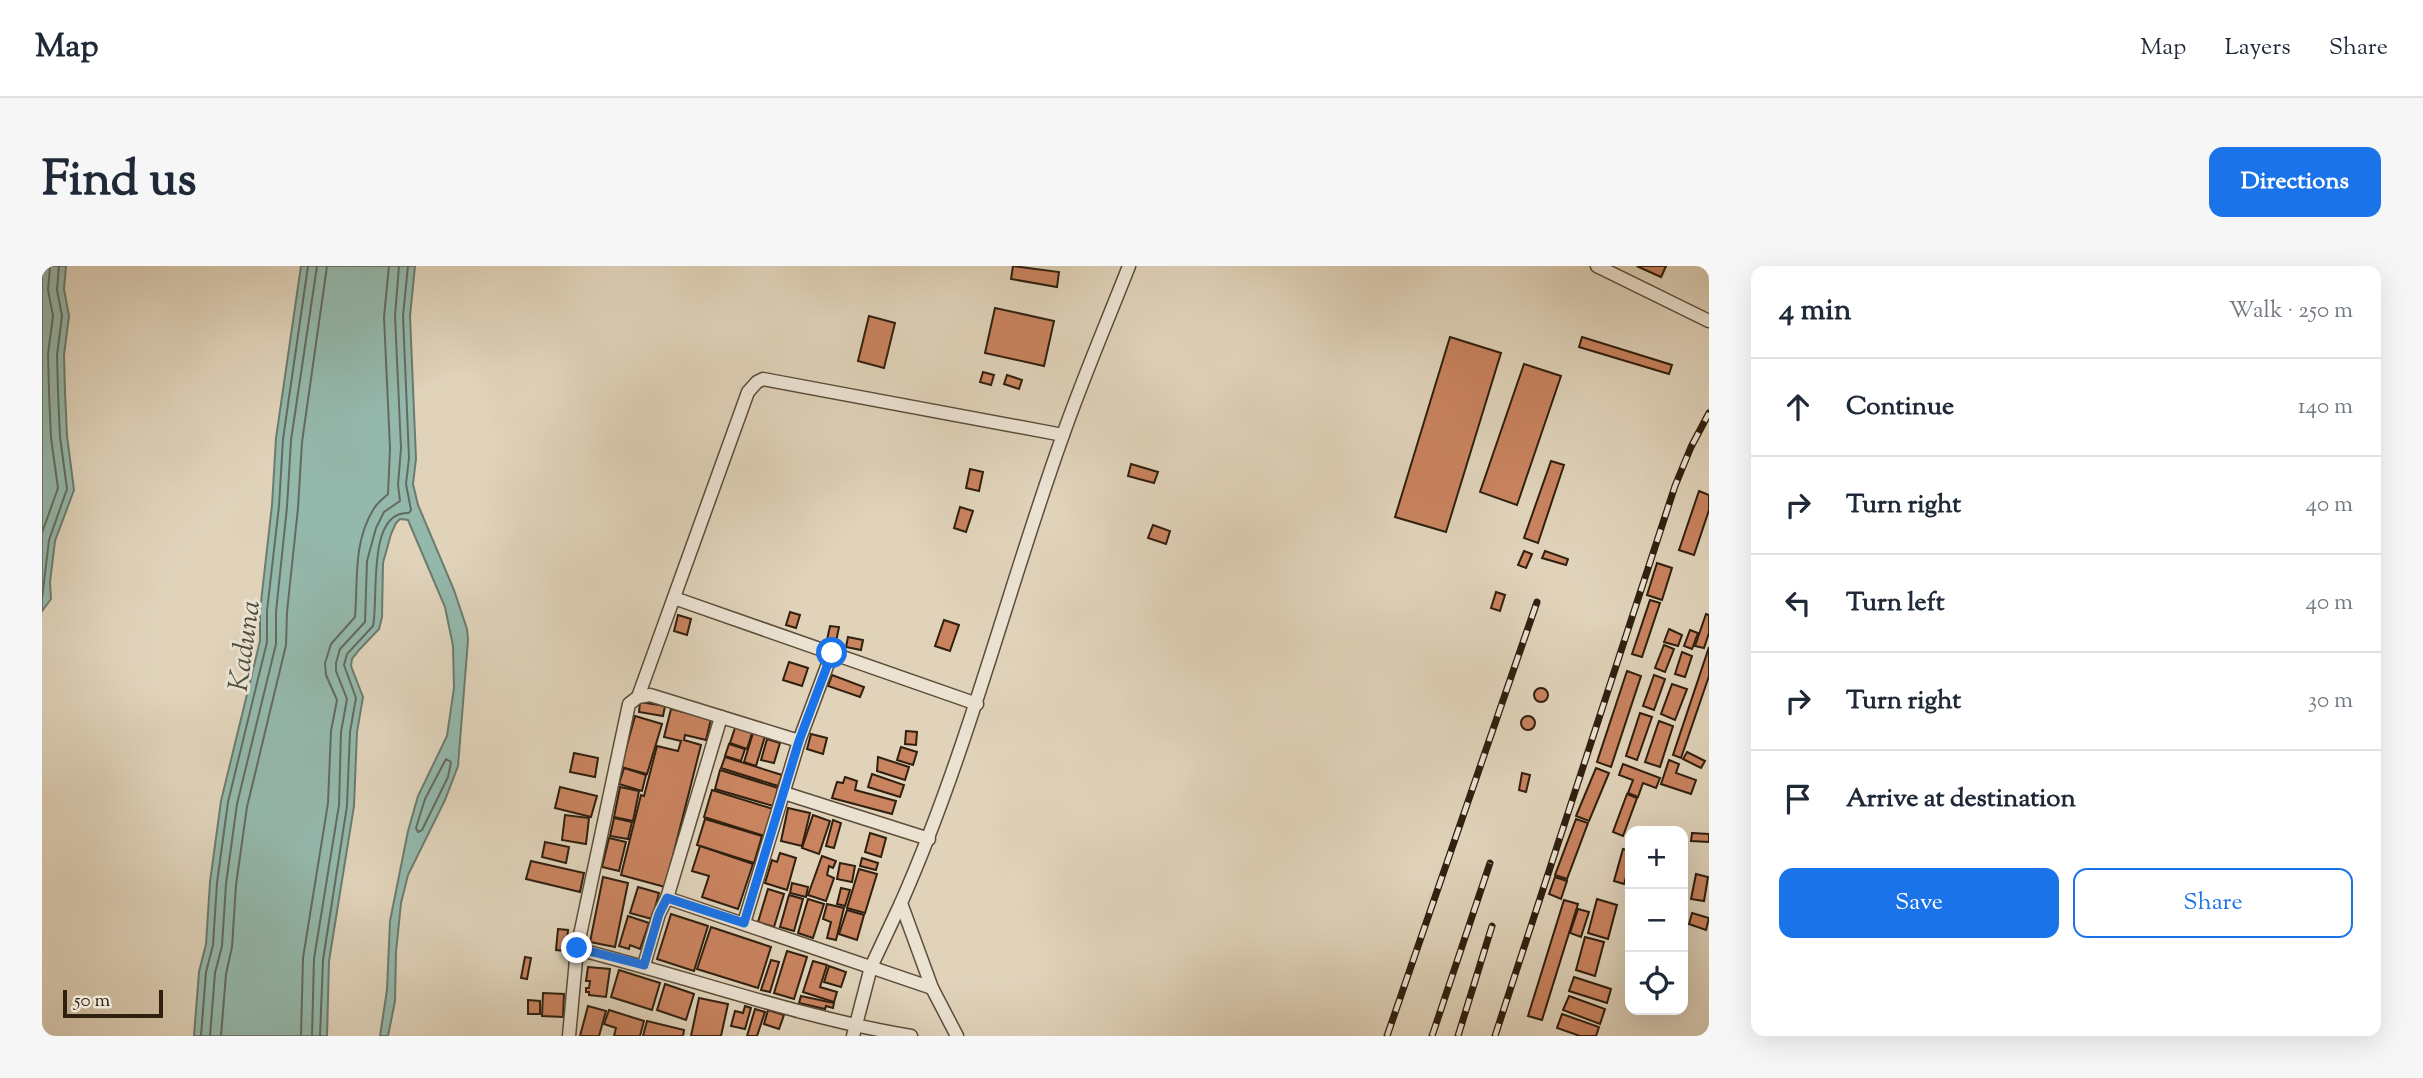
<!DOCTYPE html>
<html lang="en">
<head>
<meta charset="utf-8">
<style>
  :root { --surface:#fff; --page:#f6f6f7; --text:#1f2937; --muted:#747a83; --line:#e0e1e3; --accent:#1a73e8 }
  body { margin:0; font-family:"Sorts Mill Goudy",serif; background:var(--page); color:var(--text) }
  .controls { position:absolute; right:21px; bottom:21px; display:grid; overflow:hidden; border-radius:14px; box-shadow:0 7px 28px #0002 }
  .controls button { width:63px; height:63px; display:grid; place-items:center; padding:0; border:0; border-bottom:2px solid var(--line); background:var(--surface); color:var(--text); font:35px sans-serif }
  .scale { position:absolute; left:21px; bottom:18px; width:100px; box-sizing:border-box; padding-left:7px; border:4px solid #30200f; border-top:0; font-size:19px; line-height:24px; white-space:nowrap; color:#30200f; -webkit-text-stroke:5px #ebe2d2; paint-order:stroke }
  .stop { position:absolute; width:21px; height:21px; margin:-16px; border:5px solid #1a73e8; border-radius:50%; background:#fff }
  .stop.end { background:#1a73e8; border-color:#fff; box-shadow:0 2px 7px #0008 }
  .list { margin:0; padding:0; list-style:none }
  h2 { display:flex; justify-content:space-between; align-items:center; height:91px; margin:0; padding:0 28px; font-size:30px }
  h2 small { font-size:23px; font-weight:400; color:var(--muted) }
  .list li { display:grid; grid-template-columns:46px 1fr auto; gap:21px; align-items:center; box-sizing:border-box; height:98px; padding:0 28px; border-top:2px solid var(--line) }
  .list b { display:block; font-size:26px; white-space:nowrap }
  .list em { font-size:23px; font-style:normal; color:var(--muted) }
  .actions { display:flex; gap:14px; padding:21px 28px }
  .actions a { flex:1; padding:16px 0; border:2px solid var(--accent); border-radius:14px; text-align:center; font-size:24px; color:var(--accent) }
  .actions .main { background:var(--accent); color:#fff }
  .icon { flex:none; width:38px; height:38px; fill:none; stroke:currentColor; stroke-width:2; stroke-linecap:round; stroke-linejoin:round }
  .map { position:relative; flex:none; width:1667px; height:770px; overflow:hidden; border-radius:14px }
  header { display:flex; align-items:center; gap:42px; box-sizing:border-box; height:98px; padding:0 35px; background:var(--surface); border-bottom:2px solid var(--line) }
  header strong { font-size:33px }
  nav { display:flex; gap:38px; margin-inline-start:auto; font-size:24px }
  .intro { display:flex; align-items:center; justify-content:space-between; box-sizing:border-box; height:168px; padding:0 42px }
  h1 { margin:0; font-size:49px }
  .button { padding:18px 32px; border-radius:14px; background:var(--accent); color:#fff; font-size:24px; font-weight:700 }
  main { display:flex; gap:42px; padding:0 42px }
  aside { flex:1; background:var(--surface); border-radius:14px; box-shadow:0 7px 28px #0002 }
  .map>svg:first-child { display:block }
  .water { fill:#94b8ac; stroke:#6c7b6d; stroke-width:2 }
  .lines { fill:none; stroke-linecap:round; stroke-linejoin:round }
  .shore { stroke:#626c5e; stroke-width:2 }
  .building { fill:#c9835f; stroke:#30200f; stroke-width:2 }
  .minor-casing { stroke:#5c4d3a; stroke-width:15 }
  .minor { stroke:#ebe2d2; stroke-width:12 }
  .rail-casing { stroke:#30200f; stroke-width:7 }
  .rail { stroke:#ebe2d2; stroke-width:4.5; stroke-dasharray:13; stroke-linecap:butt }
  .route { stroke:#1a73e8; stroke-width:9 }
  .labels { text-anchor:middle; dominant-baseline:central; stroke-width:6; stroke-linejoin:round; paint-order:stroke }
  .water-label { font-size:28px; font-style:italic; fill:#4e4e3e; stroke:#ebe2d2 }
</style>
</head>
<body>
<header>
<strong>Map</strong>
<nav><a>Map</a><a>Layers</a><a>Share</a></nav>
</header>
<div class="intro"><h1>Find us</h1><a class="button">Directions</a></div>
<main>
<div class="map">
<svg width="1667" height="770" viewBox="0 0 1667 770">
  <rect width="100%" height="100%" fill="#e0d3ba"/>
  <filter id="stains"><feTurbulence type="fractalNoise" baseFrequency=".00286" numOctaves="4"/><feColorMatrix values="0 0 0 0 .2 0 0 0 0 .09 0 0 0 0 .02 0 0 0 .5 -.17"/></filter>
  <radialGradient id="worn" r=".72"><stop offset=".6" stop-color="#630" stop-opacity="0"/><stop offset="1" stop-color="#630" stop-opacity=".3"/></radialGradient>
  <g class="water">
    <polygon points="0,0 24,0 22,23 27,50 22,89 23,126 25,170 32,224 13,275 8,316 9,333 0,345"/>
    <polygon points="259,0 373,0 368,50 374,193 371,218 376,239 412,324 425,363 426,374 416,500 403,534 366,609 359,637 354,686 353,735 346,770 338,770 345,724 348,655 366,565 376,530 405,470 412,422 411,380 403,341 366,254 358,253 354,257 349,268 341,297 340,351 337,363 317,384 310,393 309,400 321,431 315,466 312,540 287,695 285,770 152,770 157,706 164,678 168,616 179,535 218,375 218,345 230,239 234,172"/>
  </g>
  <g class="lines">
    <g class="shore">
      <polyline points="0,267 16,222 9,172 7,126 6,88 11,50 6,24 8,0"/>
      <polyline points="0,333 7,274 25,223 18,171 16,126 15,89 20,50 15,24 17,0"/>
      <polygon points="404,493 409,496 406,511 380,564 376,566 374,562 383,533"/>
      <polyline points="159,770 164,706 171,679 175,617 186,536 225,376 225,345 237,240 241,173 266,0"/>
      <polyline points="168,770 173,707 180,680 184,618 195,538 234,378 234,346 245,241 249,174 275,0"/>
      <polyline points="179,770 184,708 190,681 194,619 205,541 244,379 245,346 256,242 260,176 285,0"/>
      <path d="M259 770 261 692 286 537 289 465 295 434 284 409 283 397 289 378 313 351C316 315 311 277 331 244 335 237 341 233 346 228L348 182 342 51 347 0"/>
      <polyline points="270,770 272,693 297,539 299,466 305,433 294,405 294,397 298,383 323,356 325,295 334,262 342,246 358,235 356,219 359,182 353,50 357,0"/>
      <path d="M278 770 281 694 305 540 308 466 314 432 302 399 305 388 331 360C337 334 324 244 367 247L369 244 364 218 367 192 361 50 366 0"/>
    </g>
  </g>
  <g class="building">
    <polygon points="971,0 1017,6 1015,21 969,13"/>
    <polygon points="1595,0 1624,0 1619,11"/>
    <polygon points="1595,0 1624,0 1619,11"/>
    <polygon points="953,42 1012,55 1002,100 943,87"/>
    <polygon points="827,50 853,57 842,102 816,95"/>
    <polygon points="1408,71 1459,87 1404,266 1353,251"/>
    <polygon points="1540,71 1630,99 1627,108 1537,81"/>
    <polygon points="1482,98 1519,110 1475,239 1438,226"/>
    <polygon points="941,106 952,109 949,119 938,116"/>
    <polygon points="965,109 980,114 977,123 962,118"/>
    <polygon points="1509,195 1522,199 1496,277 1482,272"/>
    <polygon points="1089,198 1116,206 1112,217 1086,210"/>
    <polygon points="928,203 941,206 937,225 924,222"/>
    <polygon points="1657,225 1667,229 1667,244 1652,289 1637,284"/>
    <polygon points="918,241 931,245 924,266 912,262"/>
    <polygon points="1111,259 1128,265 1124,278 1106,272"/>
    <polygon points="1482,285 1490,288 1484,302 1476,299"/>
    <polygon points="1503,285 1526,293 1524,299 1500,292"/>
    <polygon points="1615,297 1630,302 1620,334 1605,329"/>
    <polygon points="1454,326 1463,329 1458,345 1449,342"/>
    <polygon points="1608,334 1618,337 1600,391 1590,388"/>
    <polygon points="748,346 758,349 754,362 744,359"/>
    <polygon points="1664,348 1667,349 1667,367 1662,382 1653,380"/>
    <polygon points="636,349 649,353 645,369 632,365"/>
    <polygon points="902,354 917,359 908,385 893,380"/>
    <polygon points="788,360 797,361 794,376 785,374"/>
    <polygon points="1627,363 1640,369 1636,380 1622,376"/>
    <polygon points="1648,364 1656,367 1650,383 1642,380"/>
    <polygon points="806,371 821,374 819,384 804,381"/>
    <polygon points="1622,379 1632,383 1623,406 1613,402"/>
    <polygon points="1667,381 1667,410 1639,492 1631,489"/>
    <polygon points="1640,386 1650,390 1643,411 1633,408"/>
    <polygon points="747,396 766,402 760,420 741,414"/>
    <polygon points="1585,405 1599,410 1569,501 1555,496"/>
    <polygon points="790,409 822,421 818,431 786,420"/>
    <polygon points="1612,409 1623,413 1612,444 1601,440"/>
    <polygon points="1630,418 1645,423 1633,454 1619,448"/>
    <circle cx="1499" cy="429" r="7"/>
    <polygon points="598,436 623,440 621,450 597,446"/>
    <polygon points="629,443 669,453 664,474 643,469 642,474 659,479 623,621 579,609 599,529 602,530 615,480 636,485 639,475 622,471"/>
    <polygon points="1598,447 1610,451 1595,494 1584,490"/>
    <circle cx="1486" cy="457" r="7"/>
    <polygon points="593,450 620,458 605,508 579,501"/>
    <polygon points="1617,455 1631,460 1618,501 1603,496"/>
    <polygon points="694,459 711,464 705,483 688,477"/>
    <polygon points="712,464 724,467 714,500 702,496"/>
    <polygon points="864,465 875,466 874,479 863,478"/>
    <polygon points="769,468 785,472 781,488 765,483"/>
    <polygon points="725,473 738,477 732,497 719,494"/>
    <polygon points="687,478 703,483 699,495 683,490"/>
    <polygon points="859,481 875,486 871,499 855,494"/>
    <polygon points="1645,486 1663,495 1659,502 1641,493"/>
    <polygon points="532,487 556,492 553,511 528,506"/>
    <polygon points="683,491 740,509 736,520 679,502"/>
    <polygon points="836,491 867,501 863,514 835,505"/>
    <polygon points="1627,494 1637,498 1634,507 1654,514 1649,528 1619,518"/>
    <polygon points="1581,498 1618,512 1614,522 1601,517 1596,531 1586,527 1591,514 1577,509"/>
    <polygon points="582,502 604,509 600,525 577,518"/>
    <polygon points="1554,502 1567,507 1547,555 1534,550"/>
    <polygon points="678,504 736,522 731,540 673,523"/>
    <polygon points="1480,507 1488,509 1484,526 1477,524"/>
    <polygon points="830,508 862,519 858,531 826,521"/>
    <polygon points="803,511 815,515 813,524 854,535 850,548 790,532 795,516 801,517"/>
    <polygon points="518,521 555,530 549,551 513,542"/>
    <polygon points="578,521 597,525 591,555 572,551"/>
    <polygon points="670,524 731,543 723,570 662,551"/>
    <polygon points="1585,528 1595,532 1581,570 1571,566"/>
    <polygon points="746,542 768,547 760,580 739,575"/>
    <polygon points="523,549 547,552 544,578 520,574"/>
    <polygon points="771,549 788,555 777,588 760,582"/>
    <polygon points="572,552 590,556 586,573 568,570"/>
    <polygon points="663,553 720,570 712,597 655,579"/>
    <polygon points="1534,553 1546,557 1525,613 1513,609"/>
    <polygon points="791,554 799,557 792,582 784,580"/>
    <polygon points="828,567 844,572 839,591 823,586"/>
    <polygon points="1650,567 1667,568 1667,576 1649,575"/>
    <polygon points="567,572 584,576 577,605 560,601"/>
    <polygon points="503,576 527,581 524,597 500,591"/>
    <polygon points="658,580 711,598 696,643 660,631 667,610 650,605"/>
    <polygon points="1581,583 1588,585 1588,597 1582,618 1572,615"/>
    <polygon points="738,587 754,592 745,624 723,617 730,594 735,596"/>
    <polygon points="780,590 794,595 791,602 787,600 785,609 792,612 784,635 766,629"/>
    <polygon points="820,592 836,597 834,604 818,600"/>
    <polygon points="489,595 542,607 538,626 484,613"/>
    <polygon points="798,597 813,600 810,616 795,613"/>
    <polygon points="817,603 835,608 823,647 805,642"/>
    <polygon points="1654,608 1666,611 1662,635 1649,633"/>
    <polygon points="561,611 586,617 573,681 548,676"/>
    <polygon points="1513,611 1525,615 1519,633 1507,628"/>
    <polygon points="750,617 766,621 764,631 748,627"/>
    <polygon points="596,621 617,627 610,653 588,647"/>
    <polygon points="799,622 808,624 803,640 795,638"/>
    <polygon points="726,623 742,628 732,661 716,656"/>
    <polygon points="747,629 761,633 752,665 738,661"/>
    <polygon points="766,633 782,638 771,672 756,667"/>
    <polygon points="1555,633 1575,639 1566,673 1546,667"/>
    <polygon points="1522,634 1536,638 1500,754 1486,750"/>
    <polygon points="785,638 802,642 794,674 785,672 789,656 781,653"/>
    <polygon points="1536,643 1547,646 1539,671 1528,667"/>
    <polygon points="805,644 822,649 815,674 797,668"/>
    <polygon points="1650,647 1667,652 1664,664 1647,658"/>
    <polygon points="629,648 666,660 652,705 615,693"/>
    <polygon points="586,650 607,657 598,683 588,679 587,683 577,680"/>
    <polygon points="669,661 729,681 716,722 655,703"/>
    <polygon points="516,663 526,664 524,685 514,684"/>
    <polygon points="1543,671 1562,676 1553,710 1534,704"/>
    <polygon points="745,685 765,691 752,733 732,727"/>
    <polygon points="483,691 489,692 485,713 479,712"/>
    <polygon points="729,694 737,696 728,726 719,724"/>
    <polygon points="771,695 785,699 778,721 795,726 792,736 761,726"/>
    <polygon points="787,700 804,706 799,721 782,716"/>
    <polygon points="546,701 568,703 564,731 547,729 547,726 544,726 544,722 547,722 548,715 544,715"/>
    <polygon points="577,704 618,717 610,744 569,731"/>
    <polygon points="1532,711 1569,723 1565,737 1527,725"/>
    <polygon points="623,718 652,728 644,754 615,744"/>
    <polygon points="501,727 522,728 521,751 500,750"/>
    <polygon points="759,730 792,737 791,742 784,740 783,743 757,737"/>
    <polygon points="1527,730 1563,743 1558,758 1521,744"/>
    <polygon points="657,732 686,738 679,770 649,770"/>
    <polygon points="486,734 498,735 498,748 486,748"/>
    <polygon points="546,740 564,745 557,770 538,770"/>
    <polygon points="703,740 709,742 703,763 689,760 693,745 701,747"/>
    <polygon points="713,743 723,746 715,770 705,770"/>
    <polygon points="567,744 602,755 598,770 572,770 574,762 562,758"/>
    <polygon points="726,744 742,749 737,763 722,758"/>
    <polygon points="1520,748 1557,761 1554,770 1538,770 1515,762"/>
    <polygon points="605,755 642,764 641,770 601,770"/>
  </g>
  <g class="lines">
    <defs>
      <g id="minor">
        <polyline points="1555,0 1667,55"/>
        <polyline points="632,332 935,438"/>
        <polyline points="596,431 706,126 715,116 721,113 1021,169"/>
        <polyline points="742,527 887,573"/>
        <polyline points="625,632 890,722"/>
        <polyline points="702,657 757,475 790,387"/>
        <path d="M535 683C646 711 756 751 869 770"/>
        <polyline points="602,699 617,648 625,632 679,451"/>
        <polyline points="527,770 535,683 587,438 596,431 608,429 757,475"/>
        <polyline points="811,770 829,701 859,637"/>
        <path d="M915 770 890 722 859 637C926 485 965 325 1021 169 1041 112 1065 56 1087 0"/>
      </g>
    </defs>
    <use href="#minor" class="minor-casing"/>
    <use href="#minor" class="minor"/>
    <defs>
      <g id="rail">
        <polyline points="1345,770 1495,336"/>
        <polyline points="1390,770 1448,597"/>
        <polyline points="1416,770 1450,660"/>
        <polyline points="1453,770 1633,220 1649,181 1667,147"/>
      </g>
    </defs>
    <use href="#rail" class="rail-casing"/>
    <use href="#rail" class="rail"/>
  </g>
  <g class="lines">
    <polyline class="route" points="535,682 602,699 617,648 625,632 702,657 757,475 790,387"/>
  </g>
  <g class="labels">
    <g class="water-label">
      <text transform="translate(204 380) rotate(-82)">Kaduna</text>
    </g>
  </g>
  <rect width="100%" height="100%" filter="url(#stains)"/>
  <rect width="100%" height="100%" fill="url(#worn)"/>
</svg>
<div class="controls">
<button>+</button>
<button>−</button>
<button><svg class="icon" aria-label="locate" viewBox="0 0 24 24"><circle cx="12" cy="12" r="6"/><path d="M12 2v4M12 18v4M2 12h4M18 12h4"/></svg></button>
</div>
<div class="scale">50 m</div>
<div class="stop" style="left:790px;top:387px"></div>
<div class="stop end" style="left:535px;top:682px"></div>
</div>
<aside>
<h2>4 min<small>Walk · 250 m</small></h2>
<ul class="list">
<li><svg class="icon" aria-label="ahead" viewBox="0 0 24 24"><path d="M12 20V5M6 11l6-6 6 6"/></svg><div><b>Continue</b></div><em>140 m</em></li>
<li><svg class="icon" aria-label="right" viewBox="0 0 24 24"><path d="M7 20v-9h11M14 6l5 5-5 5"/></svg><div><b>Turn right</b></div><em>40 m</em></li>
<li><svg class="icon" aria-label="left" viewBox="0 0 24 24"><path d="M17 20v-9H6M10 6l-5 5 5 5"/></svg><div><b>Turn left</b></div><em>40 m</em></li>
<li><svg class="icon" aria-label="right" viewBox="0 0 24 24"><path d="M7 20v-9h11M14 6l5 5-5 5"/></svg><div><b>Turn right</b></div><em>30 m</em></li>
<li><svg class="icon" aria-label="arrive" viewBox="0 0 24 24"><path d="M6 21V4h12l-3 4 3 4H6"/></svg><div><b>Arrive at destination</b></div></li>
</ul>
<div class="actions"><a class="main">Save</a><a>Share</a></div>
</aside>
</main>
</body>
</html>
